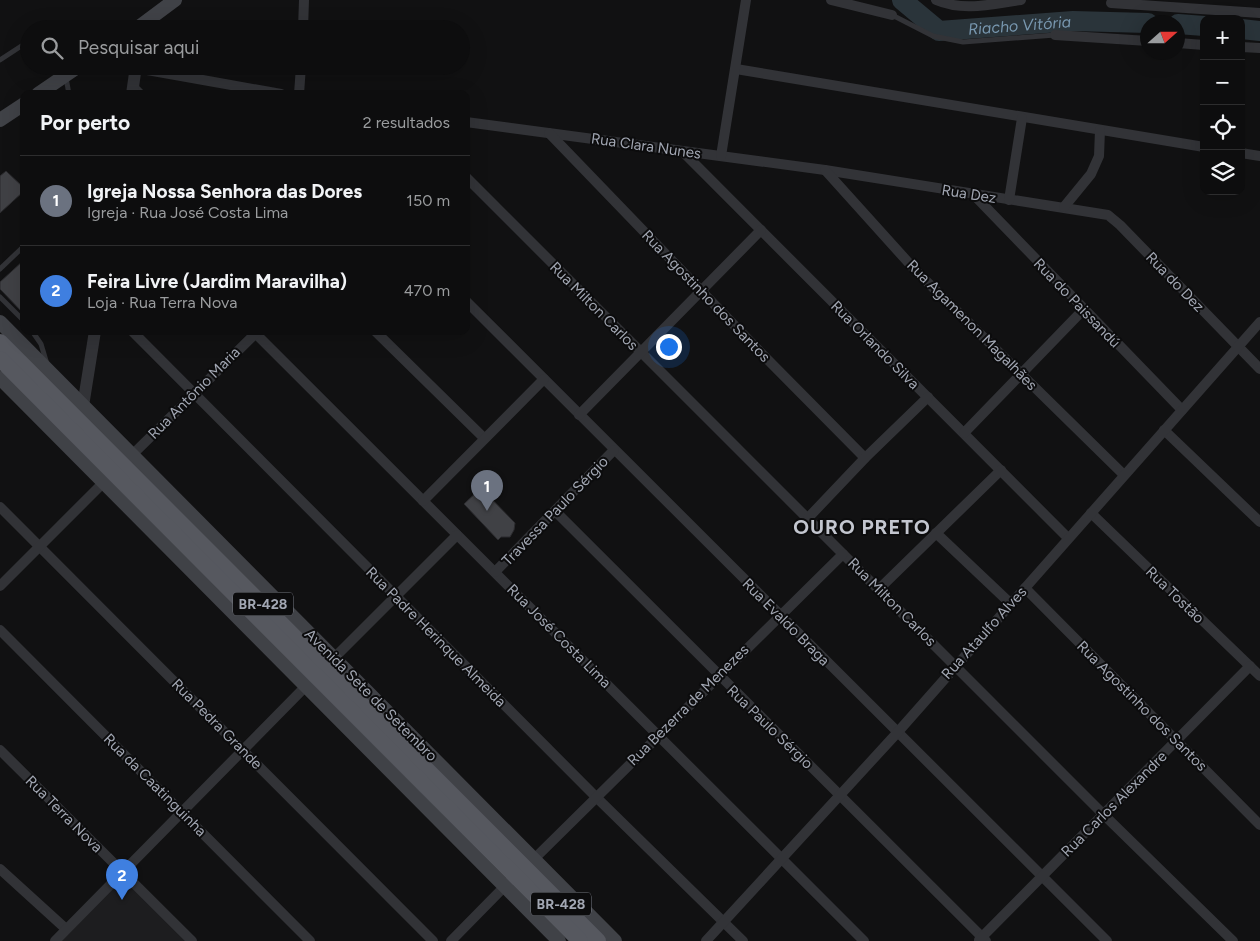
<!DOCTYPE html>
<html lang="pt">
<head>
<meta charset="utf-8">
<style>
  :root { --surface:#0d0d0e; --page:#161617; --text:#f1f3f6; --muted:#9a9c9e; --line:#2d2d2e; --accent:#db2777 }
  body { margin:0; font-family:Figtree,sans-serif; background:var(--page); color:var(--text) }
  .controls { position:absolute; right:15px; top:15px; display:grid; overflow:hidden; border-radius:10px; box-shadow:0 5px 20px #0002 }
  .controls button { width:45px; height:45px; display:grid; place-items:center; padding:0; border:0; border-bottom:1px solid var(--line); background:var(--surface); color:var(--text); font:25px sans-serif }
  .compass { position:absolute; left:1140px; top:15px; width:45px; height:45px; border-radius:50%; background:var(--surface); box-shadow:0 5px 20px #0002; rotate:69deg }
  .you { position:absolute; left:668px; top:346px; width:18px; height:18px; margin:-12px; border:4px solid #fff; border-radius:50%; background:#1a73e8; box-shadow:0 0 0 8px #1a73e833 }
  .badge { display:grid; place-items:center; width:32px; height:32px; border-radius:50%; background:var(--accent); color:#fff; font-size:16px; font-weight:700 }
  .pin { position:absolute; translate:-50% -41px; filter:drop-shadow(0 1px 2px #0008) }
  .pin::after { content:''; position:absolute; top:26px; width:18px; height:15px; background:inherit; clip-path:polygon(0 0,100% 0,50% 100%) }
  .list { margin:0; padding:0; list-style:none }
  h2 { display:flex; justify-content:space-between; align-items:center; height:65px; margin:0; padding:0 20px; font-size:21px }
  h2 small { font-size:16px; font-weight:400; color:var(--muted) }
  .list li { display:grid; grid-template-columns:32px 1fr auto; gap:15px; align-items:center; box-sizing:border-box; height:90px; padding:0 20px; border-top:1px solid var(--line) }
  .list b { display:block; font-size:19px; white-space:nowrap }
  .list p { margin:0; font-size:16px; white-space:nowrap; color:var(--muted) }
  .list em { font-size:16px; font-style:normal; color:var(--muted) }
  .icon { flex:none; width:28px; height:28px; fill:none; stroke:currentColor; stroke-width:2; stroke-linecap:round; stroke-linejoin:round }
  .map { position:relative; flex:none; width:1260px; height:941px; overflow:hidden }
  .search { position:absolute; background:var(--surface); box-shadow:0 5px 20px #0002; left:20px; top:20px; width:450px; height:55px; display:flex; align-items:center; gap:12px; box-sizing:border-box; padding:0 18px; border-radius:28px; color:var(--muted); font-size:19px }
  .panel { position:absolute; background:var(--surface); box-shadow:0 5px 20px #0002; left:20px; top:90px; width:450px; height:245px; border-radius:10px }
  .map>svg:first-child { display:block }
  .built { fill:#1d1d1f }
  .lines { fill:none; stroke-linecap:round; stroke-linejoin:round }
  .river { stroke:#2a343a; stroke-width:20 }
  .building { fill:#404145; stroke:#2b2b2e }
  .service { stroke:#323337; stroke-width:5 }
  .minor { stroke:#323337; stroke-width:10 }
  .tertiary { stroke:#323337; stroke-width:12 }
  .secondary { stroke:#404247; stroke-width:14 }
  .trunk { stroke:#56585f; stroke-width:16 }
  .labels { text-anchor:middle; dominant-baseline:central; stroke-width:4; stroke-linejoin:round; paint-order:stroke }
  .shield { fill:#0c0c0d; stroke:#757881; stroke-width:1 }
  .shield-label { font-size:14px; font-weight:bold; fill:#a2a7b3 }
  .street-label { font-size:15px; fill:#a2a7b3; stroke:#0c0c0d }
  .water-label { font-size:16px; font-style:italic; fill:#7897af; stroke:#0c0c0d }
  .district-label { font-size:20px; font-weight:bold; letter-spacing:1px; fill:#c3c6cf; stroke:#0c0c0d }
</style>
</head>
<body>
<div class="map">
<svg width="1260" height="941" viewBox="0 0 1260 941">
  <rect width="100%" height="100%" fill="#111112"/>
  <polygon class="built" points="122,871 192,941 55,941"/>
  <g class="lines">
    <g class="river">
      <path id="s1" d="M902 0 939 31 1073 21 1148 23"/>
      <polyline points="1178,24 1204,26"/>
      <polyline points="1241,29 1260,31"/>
    </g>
  </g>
  <g class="building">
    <polygon points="6,171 24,188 24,191 0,213 0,176"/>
    <polygon points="24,260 24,314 0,289 0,282"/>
    <polygon points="481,488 515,523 514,530 510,537 501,537 498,540 464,504"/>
  </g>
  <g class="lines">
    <g class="service">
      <polyline points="892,15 933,36 963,42 1055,35"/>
      <polyline points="0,60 29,41"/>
      <polyline points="66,78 69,94"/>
      <polyline points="0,269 24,246"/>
      <polyline points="0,297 24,321"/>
      <polyline points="32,331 41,344 47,364"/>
    </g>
    <g class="minor">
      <polyline points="831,0 892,15"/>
      <path d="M936 0C964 12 992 4 1021 0"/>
      <polyline points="1111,3 1260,13"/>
      <polyline points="303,29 304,0"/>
      <polyline points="1055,35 1148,41"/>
      <polyline points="1178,43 1204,45"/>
      <polyline points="1241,47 1260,48"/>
      <polyline points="136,68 281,94"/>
      <polyline points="736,69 1204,147"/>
      <polyline points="133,87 140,94"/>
      <polyline points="299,94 301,66"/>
      <polyline points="466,122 825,170 1108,215 1120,225 1260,369"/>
      <polyline points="549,133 762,354 865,458"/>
      <polyline points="682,151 1068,538"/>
      <polyline points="1241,153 1260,156"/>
      <polyline points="721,156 746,0"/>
      <polyline points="825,170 916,271 1124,475"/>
      <polyline points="466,177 1103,814 1233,941"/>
      <polyline points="973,194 1182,410"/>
      <polyline points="1009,200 1022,118"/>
      <polyline points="1064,207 1091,174 1099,156 1100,130"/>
      <polyline points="466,301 1107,941"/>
      <polyline points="132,331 596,797 743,941"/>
      <polyline points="253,331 864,941"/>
      <polyline points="375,331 484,438"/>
      <polyline points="579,415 761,230"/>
      <polyline points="1164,430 1260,522"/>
      <polyline points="964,433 1083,310"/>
      <polyline points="131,456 258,331"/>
      <polyline points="423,501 544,379"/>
      <polyline points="0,507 433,941"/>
      <polyline points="555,511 986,941"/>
      <polyline points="1091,513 1260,676"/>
      <polyline points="808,518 865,458 928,397"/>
      <polyline points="936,533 1011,604"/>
      <polyline points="495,572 614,450"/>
      <polyline points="0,586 103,483"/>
      <polyline points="1025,588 1260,825"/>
      <polyline points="879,589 1001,470"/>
      <polyline points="0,630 310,941"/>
      <polyline points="334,658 457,535"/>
      <polyline points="0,750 192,941"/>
      <polyline points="529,864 843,554"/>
      <polyline points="0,869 66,929"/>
      <polyline points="979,940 1250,666"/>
      <polyline points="55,941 305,687"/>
      <polyline points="451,941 509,882"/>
      <polyline points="706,941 897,733 1260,322"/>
    </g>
    <g class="tertiary">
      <polyline points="132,94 136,66"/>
      <polyline points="83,406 95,331"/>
    </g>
    <g class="secondary">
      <polyline points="136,29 175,0"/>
      <polyline points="38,94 79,66"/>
      <polyline points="0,120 24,104"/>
      <polyline points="0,322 615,941"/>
      <polyline points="0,378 559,941"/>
    </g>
    <g class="trunk">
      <polyline points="0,342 598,941"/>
      <polyline points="0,359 580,941"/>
    </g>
  </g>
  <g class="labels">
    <g class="shield">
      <rect x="233" y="592.5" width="60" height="23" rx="4"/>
      <rect x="531" y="892.5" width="60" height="23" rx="4"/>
    </g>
    <g class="shield-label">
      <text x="263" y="604">BR-428</text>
      <text x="561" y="904">BR-428</text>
    </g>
    <g class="street-label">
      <text transform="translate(646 146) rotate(8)">Rua Clara Nunes</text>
      <text transform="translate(969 194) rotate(9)">Rua Dez</text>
      <text transform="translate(1175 282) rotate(46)">Rua do Dez</text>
      <text transform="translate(706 296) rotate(46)">Rua Agostinho dos Santos</text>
      <text transform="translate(1077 303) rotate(46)">Rua do Paissandú</text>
      <text transform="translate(594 306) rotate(45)">Rua Milton Carlos</text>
      <text transform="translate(972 325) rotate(45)">Rua Agamenon Magalhães</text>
      <text transform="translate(875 345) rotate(45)">Rua Orlando Silva</text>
      <text transform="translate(194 393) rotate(-45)">Rua Antônio Maria</text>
      <text transform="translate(555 511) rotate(-46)">Travessa Paulo Sérgio</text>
      <text transform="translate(1175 595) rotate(44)">Rua Tostão</text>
      <text transform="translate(892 602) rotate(45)">Rua Milton Carlos</text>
      <text transform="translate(786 622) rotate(45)">Rua Evaldo Braga</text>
      <text transform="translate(984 633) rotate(-48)">Rua Ataulfo Alves</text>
      <text transform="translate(559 636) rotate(45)">Rua José Costa Lima</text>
      <text transform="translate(436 637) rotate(45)">Rua Padre Herinque Almeida</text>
      <text transform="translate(371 695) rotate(45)">Avenida Sete de Setembro</text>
      <text transform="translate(688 705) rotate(-45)">Rua Bezerra de Menezes</text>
      <text transform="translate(1142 706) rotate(45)">Rua Agostinho dos Santos</text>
      <text transform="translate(217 724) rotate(45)">Rua Pedra Grande</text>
      <text transform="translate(770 727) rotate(44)">Rua Paulo Sérgio</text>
      <text transform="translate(155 785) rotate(45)">Rua da Caatinguinha</text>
      <text transform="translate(1114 804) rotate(-45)">Rua Carlos Alexandre</text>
      <text transform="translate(64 814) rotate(45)">Rua Terra Nova</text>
    </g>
    <g class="water-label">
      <text stroke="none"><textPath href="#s1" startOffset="129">Riacho Vitória</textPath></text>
    </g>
    <g class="district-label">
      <text x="862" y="527">OURO PRETO</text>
    </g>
  </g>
</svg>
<div class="controls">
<button>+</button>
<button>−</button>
<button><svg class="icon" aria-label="locate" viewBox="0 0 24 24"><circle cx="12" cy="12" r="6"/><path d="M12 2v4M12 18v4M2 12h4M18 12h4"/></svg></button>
<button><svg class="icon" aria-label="layers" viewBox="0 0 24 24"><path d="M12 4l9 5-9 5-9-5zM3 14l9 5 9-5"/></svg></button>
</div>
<svg class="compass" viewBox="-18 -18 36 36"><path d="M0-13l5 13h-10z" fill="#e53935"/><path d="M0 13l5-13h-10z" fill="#9a9c9e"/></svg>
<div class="you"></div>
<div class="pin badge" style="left:487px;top:511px;background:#6b7280">1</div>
<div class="pin badge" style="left:122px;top:900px;background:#3f7fe0">2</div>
<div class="search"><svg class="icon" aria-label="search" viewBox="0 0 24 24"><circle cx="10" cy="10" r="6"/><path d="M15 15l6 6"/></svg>Pesquisar aqui</div>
<section class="panel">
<h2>Por perto<small>2 resultados</small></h2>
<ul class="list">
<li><span class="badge" style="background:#6b7280">1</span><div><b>Igreja Nossa Senhora das Dores</b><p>Igreja · Rua José Costa Lima</p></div><em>150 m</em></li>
<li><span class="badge" style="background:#3f7fe0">2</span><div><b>Feira Livre (Jardim Maravilha)</b><p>Loja · Rua Terra Nova</p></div><em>470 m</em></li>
</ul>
</section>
</div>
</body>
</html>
